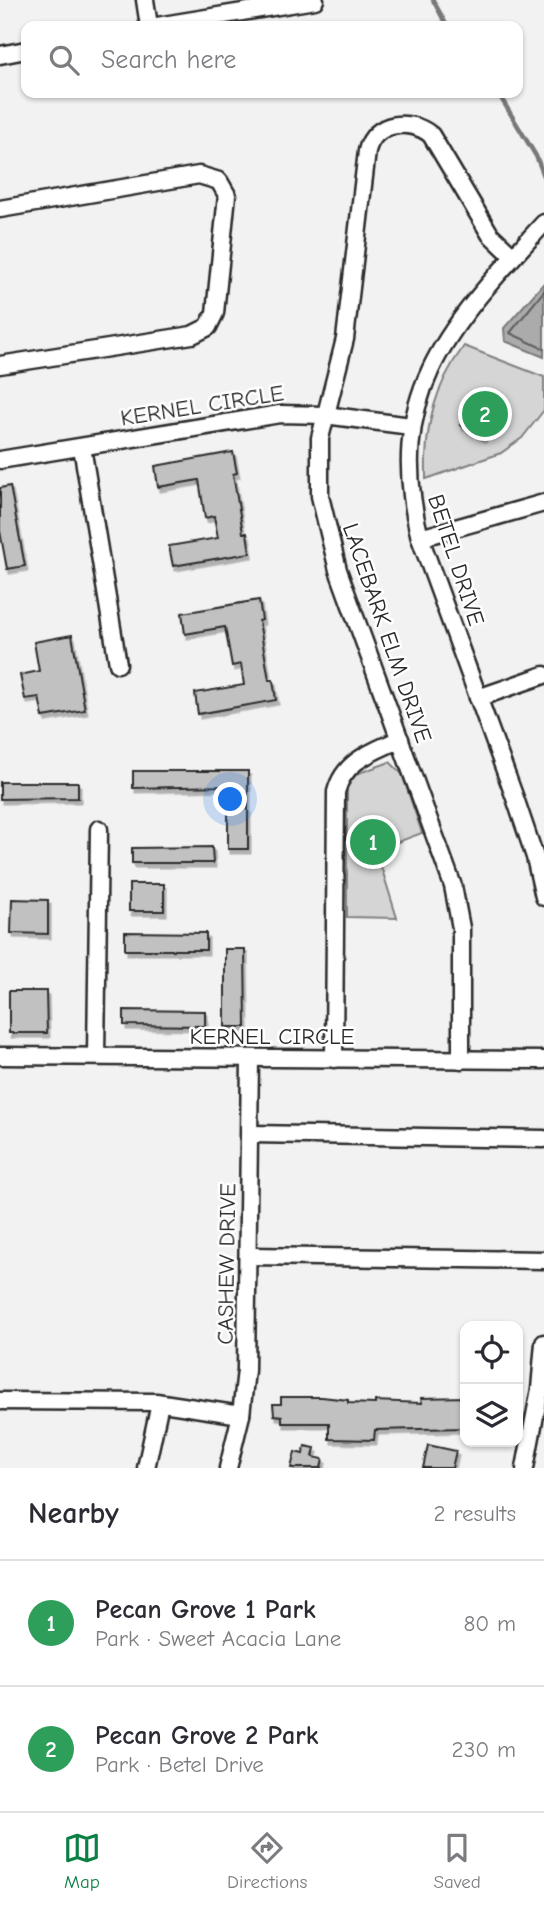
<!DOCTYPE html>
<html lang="en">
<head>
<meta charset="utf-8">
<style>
  :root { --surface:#fff; --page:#f7f7f7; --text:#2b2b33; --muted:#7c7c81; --line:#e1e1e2; --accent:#0b8043 }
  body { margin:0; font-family:"Comic Neue",sans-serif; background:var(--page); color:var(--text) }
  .controls { position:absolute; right:21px; bottom:21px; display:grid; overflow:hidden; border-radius:14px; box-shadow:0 2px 5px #0004 }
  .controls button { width:63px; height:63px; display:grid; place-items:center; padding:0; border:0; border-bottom:2px solid var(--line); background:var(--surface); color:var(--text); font:35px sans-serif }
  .you { position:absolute; left:231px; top:800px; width:24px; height:24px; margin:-18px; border:5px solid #fff; border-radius:50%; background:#1a73e8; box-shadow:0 0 0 10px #1a73e833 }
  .badge { display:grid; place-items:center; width:46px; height:46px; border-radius:50%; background:var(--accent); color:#fff; font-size:23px; font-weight:700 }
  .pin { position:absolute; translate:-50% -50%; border:4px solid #fff; box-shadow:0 2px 7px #0006 }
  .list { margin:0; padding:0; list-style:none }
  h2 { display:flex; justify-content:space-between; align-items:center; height:91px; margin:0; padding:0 28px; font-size:30px }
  h2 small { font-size:23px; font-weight:400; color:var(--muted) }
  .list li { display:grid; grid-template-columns:46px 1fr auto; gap:21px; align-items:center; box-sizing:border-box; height:126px; padding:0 28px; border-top:2px solid var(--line) }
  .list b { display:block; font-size:26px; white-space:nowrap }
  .list p { margin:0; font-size:23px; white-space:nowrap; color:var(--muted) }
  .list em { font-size:23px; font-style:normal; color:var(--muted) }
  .icon { flex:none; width:38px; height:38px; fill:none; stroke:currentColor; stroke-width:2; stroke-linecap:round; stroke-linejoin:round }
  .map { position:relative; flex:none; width:544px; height:1468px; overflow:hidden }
  .search { position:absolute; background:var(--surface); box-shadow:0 2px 5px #0004; left:21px; right:21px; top:21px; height:77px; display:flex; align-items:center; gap:18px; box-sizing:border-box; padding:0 24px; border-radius:14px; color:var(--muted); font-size:26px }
  .sheet { height:343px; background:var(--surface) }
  nav { display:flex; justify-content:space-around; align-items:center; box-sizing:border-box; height:98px; border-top:2px solid var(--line); background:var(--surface); font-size:19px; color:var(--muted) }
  nav a { display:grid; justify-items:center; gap:4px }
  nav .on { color:var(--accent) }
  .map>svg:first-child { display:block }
  .green { fill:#d5d5d5; stroke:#808080; stroke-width:2 }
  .water { fill:#ababab; stroke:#787878; stroke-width:2 }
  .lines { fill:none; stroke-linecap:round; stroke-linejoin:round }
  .shore { stroke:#5e5e5e; stroke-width:2 }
  .stream { stroke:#787878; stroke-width:4.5 }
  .building { fill:#c1c1c1; stroke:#2b2b2b; stroke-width:2; filter:url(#shadow) }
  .minor-casing { stroke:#2b2b2b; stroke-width:21 }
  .minor { stroke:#fff; stroke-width:16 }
  .labels { text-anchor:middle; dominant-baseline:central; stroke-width:5; stroke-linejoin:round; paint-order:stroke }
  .street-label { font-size:23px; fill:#2b2b2b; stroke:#fff }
</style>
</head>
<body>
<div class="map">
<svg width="544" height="1468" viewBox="0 0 544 1468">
  <defs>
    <filter id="shadow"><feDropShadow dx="2.5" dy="4.5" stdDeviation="0" flood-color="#0004"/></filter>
  </defs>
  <rect width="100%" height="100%" fill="#f2f2f2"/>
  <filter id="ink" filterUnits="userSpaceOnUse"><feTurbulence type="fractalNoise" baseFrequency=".0143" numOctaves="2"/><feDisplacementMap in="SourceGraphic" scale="14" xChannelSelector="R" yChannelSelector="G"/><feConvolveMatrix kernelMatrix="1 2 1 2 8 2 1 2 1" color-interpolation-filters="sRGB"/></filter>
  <g filter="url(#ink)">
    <g class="green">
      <path d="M464 346 544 377V410L522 438 501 453 426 479C424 429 434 387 464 346Z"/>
      <polygon points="390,762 402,774 422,833 376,850 397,918 347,917 347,786 356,774"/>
    </g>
    <polygon class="water" points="544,283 544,357 505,341 504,328"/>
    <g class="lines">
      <polyline class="shore" points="544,291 510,333 544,349"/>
      <g class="stream">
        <polyline points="433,0 447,26"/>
        <polyline points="498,93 536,156 544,176"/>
      </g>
    </g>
    <g class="building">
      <polygon points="473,401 497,414 483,438 460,425"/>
      <polygon points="233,452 237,473 233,474 243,533 247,533 250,553 173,566 169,546 218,538 214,516 205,518 199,480 158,487 155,466"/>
      <polygon points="10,486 25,566 7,569 0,531 0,488"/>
      <polygon points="259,600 262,620 259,621 269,680 273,680 276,700 198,714 195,693 244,685 241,664 232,666 225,627 185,634 182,613"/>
      <polygon points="72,635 85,710 43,717 39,697 25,699 20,675 39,671 34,642"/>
      <polygon points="133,771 248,771 248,849 228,849 228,786 133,788"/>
      <polygon points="0,782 78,782 78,798 0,799"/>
      <polygon points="212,847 213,863 132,863 132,848"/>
      <rect x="129" y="884" width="35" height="27"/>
      <polygon points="12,899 48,900 48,934 11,933"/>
      <polygon points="125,932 206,933 206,950 125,950"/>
      <polygon points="225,949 245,949 246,1027 225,1027"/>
      <polygon points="9,991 46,991 47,1033 9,1033"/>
      <polygon points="124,1010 205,1011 205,1026 124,1025"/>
      <polygon points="281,1397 322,1397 348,1400 348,1403 375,1404 375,1401 422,1403 421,1398 465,1397 465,1428 375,1430 374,1440 329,1439 329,1423 282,1423 282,1416 274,1415 273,1404 281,1404"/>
      <polygon points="428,1445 456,1451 452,1468 423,1468"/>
      <polygon points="305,1446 315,1448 313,1457 323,1459 321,1468 291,1468 295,1452 303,1454"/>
    </g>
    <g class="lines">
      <defs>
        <g id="minor">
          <polyline points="145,0 149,26"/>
          <polyline points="157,26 315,0"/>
          <polyline points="0,55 26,50"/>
          <polyline points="0,209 199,175 219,181 227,195 215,313 208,327 192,335 0,365"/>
          <path d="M544 223C452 324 383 391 420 538L515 798 535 857 544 897"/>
          <polyline points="82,447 118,664"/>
          <polyline points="0,460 280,414 325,415 411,426"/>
          <polyline points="420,538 544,503"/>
          <polyline points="478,698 544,675"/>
          <polyline points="0,1056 544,1060"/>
          <polyline points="96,1056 99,829"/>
          <path d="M334 1059 336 792C344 760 373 752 400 739"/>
          <path d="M461 1060V928L453 886 338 570 320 496V438L345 339 367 151C374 121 411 118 431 135L490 234 513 256"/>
          <polyline points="251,1134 544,1139"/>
          <polyline points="249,1256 544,1260"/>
          <polyline points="0,1401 156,1402 241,1415"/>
          <polyline points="146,1468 160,1403"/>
          <polyline points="228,1468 241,1415 246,1370 250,1059"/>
          <polyline points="525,1468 540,1389 544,1343"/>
        </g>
      </defs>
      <use href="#minor" class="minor-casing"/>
      <use href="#minor" class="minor"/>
    </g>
  </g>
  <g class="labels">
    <g class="street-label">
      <text transform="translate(202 405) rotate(-9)">KERNEL CIRCLE</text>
      <text transform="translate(456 560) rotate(72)">BETEL DRIVE</text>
      <text transform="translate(387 633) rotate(71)">LACEBARK ELM DRIVE</text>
      <text x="272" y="1036">KERNEL CIRCLE</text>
      <text transform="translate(226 1264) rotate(-89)">CASHEW DRIVE</text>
    </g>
  </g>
</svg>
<div class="controls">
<button><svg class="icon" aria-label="locate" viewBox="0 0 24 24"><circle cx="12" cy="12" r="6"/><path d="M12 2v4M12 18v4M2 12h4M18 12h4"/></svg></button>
<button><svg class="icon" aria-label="layers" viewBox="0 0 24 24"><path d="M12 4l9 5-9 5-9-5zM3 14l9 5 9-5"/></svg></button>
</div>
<div class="you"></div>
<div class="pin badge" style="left:373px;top:842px;background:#2e9e5b">1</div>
<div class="pin badge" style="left:485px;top:414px;background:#2e9e5b">2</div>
<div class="search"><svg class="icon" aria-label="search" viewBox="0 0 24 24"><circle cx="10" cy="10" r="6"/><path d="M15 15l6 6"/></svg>Search here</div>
</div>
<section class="sheet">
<h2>Nearby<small>2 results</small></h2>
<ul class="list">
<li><span class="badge" style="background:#2e9e5b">1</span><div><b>Pecan Grove 1 Park</b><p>Park · Sweet Acacia Lane</p></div><em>80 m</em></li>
<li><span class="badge" style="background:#2e9e5b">2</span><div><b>Pecan Grove 2 Park</b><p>Park · Betel Drive</p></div><em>230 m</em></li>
</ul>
</section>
<nav>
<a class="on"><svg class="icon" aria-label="map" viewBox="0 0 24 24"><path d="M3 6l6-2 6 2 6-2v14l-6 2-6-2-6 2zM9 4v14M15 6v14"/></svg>Map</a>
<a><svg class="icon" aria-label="directions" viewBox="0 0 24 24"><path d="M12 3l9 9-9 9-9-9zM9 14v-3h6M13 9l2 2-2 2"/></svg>Directions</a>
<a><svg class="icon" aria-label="saved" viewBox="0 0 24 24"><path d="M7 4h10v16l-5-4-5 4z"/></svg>Saved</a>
</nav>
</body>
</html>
